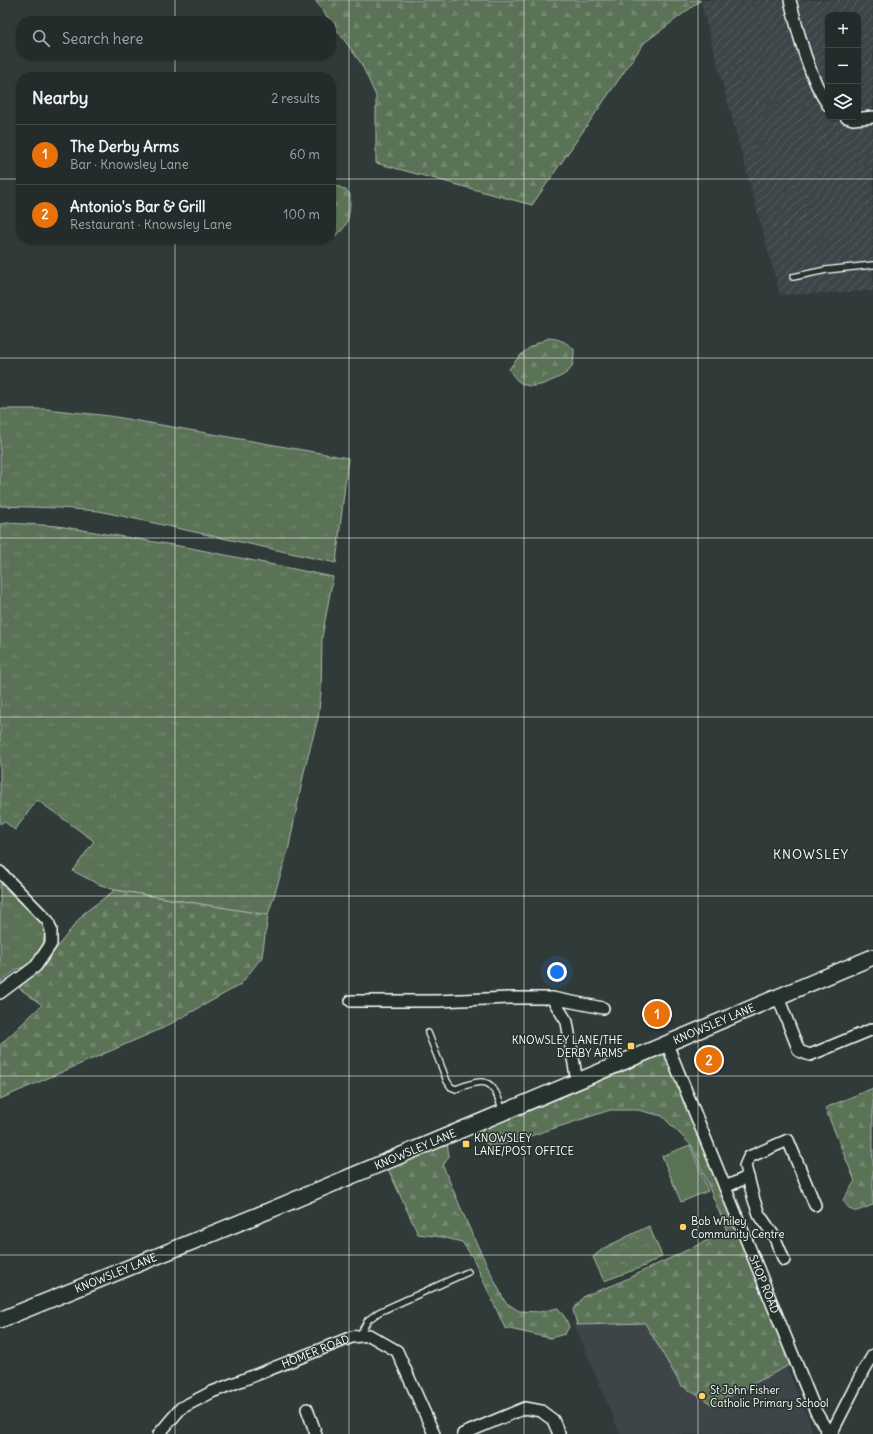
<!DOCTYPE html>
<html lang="en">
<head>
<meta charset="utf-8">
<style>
  :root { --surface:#242c2b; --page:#2c3433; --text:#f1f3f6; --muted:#a3a7a9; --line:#414847; --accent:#8bbbb9 }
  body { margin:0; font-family:Delius,sans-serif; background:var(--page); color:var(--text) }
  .controls { position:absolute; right:12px; top:12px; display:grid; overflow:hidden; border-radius:8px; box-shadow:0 1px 3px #0004 }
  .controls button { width:36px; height:36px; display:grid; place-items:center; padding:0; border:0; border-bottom:1px solid var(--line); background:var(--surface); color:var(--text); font:20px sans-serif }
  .you { position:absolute; left:557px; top:972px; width:14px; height:14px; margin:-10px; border:3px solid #fff; border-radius:50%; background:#1a73e8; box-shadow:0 0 0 6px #1a73e833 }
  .badge { display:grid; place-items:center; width:26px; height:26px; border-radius:50%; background:var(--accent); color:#fff; font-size:13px; font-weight:700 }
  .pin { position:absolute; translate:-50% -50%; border:2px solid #fff; box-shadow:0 1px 4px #0006 }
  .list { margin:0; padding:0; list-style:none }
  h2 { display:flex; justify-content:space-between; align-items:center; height:52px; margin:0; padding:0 16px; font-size:17px }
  h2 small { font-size:13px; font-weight:400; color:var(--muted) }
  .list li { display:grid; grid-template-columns:26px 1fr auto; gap:12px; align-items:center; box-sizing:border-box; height:60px; padding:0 16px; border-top:1px solid var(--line) }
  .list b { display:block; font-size:15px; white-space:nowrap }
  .list p { margin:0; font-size:13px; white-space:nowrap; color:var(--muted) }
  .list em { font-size:13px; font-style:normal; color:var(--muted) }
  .icon { flex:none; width:22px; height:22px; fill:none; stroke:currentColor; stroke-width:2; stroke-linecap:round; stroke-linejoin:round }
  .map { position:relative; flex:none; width:873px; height:1434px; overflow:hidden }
  .search { position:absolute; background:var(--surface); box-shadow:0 1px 3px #0004; left:16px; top:16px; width:320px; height:44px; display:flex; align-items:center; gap:10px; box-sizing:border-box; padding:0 14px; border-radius:16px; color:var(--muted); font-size:15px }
  .panel { position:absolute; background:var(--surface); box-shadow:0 1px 3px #0004; left:16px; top:72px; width:320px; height:172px; border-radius:16px }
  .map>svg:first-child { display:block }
  .built { fill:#3c4548 }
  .industrial { fill:url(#industrial-furrows); fill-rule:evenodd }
  .grass { fill:url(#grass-tufts); stroke:#acb8ab }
  .forest { fill:url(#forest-firs); stroke:#acb8ab }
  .park { fill:url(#park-crowns); stroke:#acb8ab }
  .pitch { fill:#5a7257; stroke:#acb8ab }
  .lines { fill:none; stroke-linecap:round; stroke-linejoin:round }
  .service-casing { stroke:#fff; stroke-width:8 }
  .minor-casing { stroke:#fff; stroke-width:14 }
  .secondary-casing { stroke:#fff; stroke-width:18 }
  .service { stroke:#26332d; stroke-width:5.5 }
  .minor { stroke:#26332d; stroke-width:11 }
  .secondary { stroke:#26332d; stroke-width:15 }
  .grid { fill:none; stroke:#fff; stroke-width:1; stroke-opacity:0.55 }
  .poi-dot { fill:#ffd166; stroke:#26332d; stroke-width:1.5 }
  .labels { text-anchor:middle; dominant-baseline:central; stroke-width:3; stroke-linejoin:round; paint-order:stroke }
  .street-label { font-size:11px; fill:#fff; stroke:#26332d }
  .poi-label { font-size:11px; fill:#fff; stroke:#26332d; text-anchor:start }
  .quarter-label { font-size:13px; letter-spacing:1px; fill:#fff; stroke:#26332d }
</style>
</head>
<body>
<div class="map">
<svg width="873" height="1434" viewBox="0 0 873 1434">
  <defs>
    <pattern id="industrial-furrows" width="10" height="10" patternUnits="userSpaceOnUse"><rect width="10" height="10" fill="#3c4548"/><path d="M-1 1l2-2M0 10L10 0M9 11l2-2" fill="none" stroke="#596163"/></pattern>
    <pattern id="grass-tufts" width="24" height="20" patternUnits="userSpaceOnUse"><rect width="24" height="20" fill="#5a7257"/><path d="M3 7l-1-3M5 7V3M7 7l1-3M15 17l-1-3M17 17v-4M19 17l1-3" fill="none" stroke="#738770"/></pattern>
    <pattern id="forest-firs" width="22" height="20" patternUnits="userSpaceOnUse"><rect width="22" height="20" fill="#5a7257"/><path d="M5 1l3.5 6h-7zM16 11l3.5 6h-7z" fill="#738770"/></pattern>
    <pattern id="park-crowns" width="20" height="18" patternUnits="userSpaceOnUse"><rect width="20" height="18" fill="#5a7257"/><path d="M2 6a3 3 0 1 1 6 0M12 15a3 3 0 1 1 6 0" fill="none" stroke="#738770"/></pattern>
  </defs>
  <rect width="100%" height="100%" fill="#303b39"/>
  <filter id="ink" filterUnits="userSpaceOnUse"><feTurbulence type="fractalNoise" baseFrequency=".025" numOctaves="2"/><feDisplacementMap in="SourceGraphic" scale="8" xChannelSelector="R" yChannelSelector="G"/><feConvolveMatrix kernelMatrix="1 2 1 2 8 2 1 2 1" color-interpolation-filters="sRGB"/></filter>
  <g filter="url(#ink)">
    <polygon class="built" points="606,1302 786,1366 812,1428 811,1434 620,1434 574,1323"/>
    <path class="industrial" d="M700 0H873V291L780 295ZM828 15H858V117H828Z"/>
    <g class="grass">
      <polygon points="0,409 46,409 110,416 348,458 336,563 99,511 60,508 0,506"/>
      <polygon points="8,523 58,526 191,548 333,577 322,637 321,692 318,718 304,772 288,851 268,915 115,890 98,884 73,871 94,841 37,800 15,830 4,821 0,824 0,524"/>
      <polygon points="0,883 46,927 42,949 35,962 16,970 0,983"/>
    </g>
    <g class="forest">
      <polygon points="315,0 700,0 700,1 644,43 532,205 376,163 376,96 361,63"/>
      <path d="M331 186C339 186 344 188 350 194 350 205 350 222 342 230 340 233 334 236 331 238Z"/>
      <path d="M549 338C560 339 566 342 574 349 574 355 574 363 571 368 567 374 560 377 553 380 535 389 520 390 509 369 522 352 529 346 549 338Z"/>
      <polygon points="115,890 268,915 262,957 240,985 163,1028 0,1099 0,1045 42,1005 19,988 42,966 84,913"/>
      <polygon points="665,1053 791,1364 713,1405 681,1385 645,1323 577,1325 573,1310 584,1296 616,1284 727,1231 692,1146 662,1116 638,1110 610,1110 509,1143 490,1147 484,1142 481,1133 484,1128"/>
      <path d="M873 1088V1205C855 1211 854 1217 843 1200L855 1181 825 1108Z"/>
      <polygon points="447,1143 449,1156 443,1166 471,1232 505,1302 519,1311 540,1312 558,1308 566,1319 569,1327 565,1334 550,1338 505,1328 473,1258 462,1242 442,1237 418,1234 388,1169"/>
    </g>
    <polygon class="park" points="649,1226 662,1256 645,1266 604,1281 593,1257 604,1248"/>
    <polygon class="pitch" points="690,1145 708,1191 681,1202 662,1156"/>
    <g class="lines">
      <defs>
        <g id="service">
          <polyline points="793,277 826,270 873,265"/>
          <path d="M428 1033 447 1081 451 1087 456 1089C488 1076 493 1080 503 1112"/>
          <polyline points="359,1336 368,1320 379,1312 468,1272"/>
        </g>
        <g id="minor">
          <path d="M790 0C798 32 809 78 828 105"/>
          <polyline points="846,117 853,119 873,117"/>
          <polyline points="0,872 48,921 51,930 51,944 36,966 0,993"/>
          <polyline points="778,997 799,1051 810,1055 873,1029"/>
          <polyline points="552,998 603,1008"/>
          <polyline points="351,1001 437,1001 510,998 552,998 567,1022 577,1082"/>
          <path id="s1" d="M667 1044 816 1412 829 1434"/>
          <polyline points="748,1177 754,1200 759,1214 774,1236 784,1260"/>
          <polyline points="725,1187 748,1177 745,1166 749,1157 788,1140 815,1205"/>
          <polyline points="307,1409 316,1434"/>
          <path id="s2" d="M159 1434 181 1408 212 1392 352 1337 369 1335 397 1351 434 1434"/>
          <polyline points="463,1434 525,1408 541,1411 553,1420 559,1434"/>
          <polyline points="831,1434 860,1377 873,1355"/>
        </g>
        <g id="secondary">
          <path id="s3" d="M0 1320 273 1209 873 957"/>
        </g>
      </defs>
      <use href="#service" class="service-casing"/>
      <use href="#minor" class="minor-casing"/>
      <use href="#secondary" class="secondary-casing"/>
      <use href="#service" class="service"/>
      <use href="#minor" class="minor"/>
      <use href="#secondary" class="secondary"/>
    </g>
  </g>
  <path class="grid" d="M175 0V21M349 0V1434M524 0V1434M698 0V1434M175 55V77M0 179H21M331 179H873M175 239V1434M0 358H873M0 538H873M0 717H873M0 896H873M0 1076H873M0 1255H873"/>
  <g class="poi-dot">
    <rect x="627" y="1042" width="8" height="8" rx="2"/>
    <rect x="462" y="1140" width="8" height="8" rx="2"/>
    <circle cx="683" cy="1227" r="4"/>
    <circle cx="702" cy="1396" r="4"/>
  </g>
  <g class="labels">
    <g class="street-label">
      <text stroke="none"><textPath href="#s3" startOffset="773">KNOWSLEY LANE</textPath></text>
      <text stroke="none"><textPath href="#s3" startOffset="449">KNOWSLEY LANE</textPath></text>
      <text stroke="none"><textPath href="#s3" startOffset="125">KNOWSLEY LANE</textPath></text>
      <text stroke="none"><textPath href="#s1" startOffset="259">SHOP ROAD</textPath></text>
      <text stroke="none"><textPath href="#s2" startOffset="180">HOMER ROAD</textPath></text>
    </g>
    <g class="poi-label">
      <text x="623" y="1040" text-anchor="end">KNOWSLEY LANE/THE<tspan x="623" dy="13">DERBY ARMS</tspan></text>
      <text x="474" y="1138">KNOWSLEY<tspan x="474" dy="13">LANE/POST OFFICE</tspan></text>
      <text x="691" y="1221">Bob Whiley<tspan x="691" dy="13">Community Centre</tspan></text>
      <text x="710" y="1390">St John Fisher<tspan x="710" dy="13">Catholic Primary School</tspan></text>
    </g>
    <g class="quarter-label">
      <text x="811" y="854">KNOWSLEY</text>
    </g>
  </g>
</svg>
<div class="controls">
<button>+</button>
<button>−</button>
<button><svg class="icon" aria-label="layers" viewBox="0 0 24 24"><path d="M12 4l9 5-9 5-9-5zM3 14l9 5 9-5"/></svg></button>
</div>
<div class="you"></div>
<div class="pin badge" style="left:657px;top:1014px;background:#e8710a">1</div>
<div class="pin badge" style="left:709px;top:1060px;background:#e8710a">2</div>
<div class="search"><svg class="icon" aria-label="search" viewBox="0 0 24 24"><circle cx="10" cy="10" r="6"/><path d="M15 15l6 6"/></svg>Search here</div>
<section class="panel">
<h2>Nearby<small>2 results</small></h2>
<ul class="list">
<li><span class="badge" style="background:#e8710a">1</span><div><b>The Derby Arms</b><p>Bar · Knowsley Lane</p></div><em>60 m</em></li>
<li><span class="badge" style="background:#e8710a">2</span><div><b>Antonio's Bar &amp; Grill</b><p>Restaurant · Knowsley Lane</p></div><em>100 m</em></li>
</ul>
</section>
</div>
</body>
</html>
